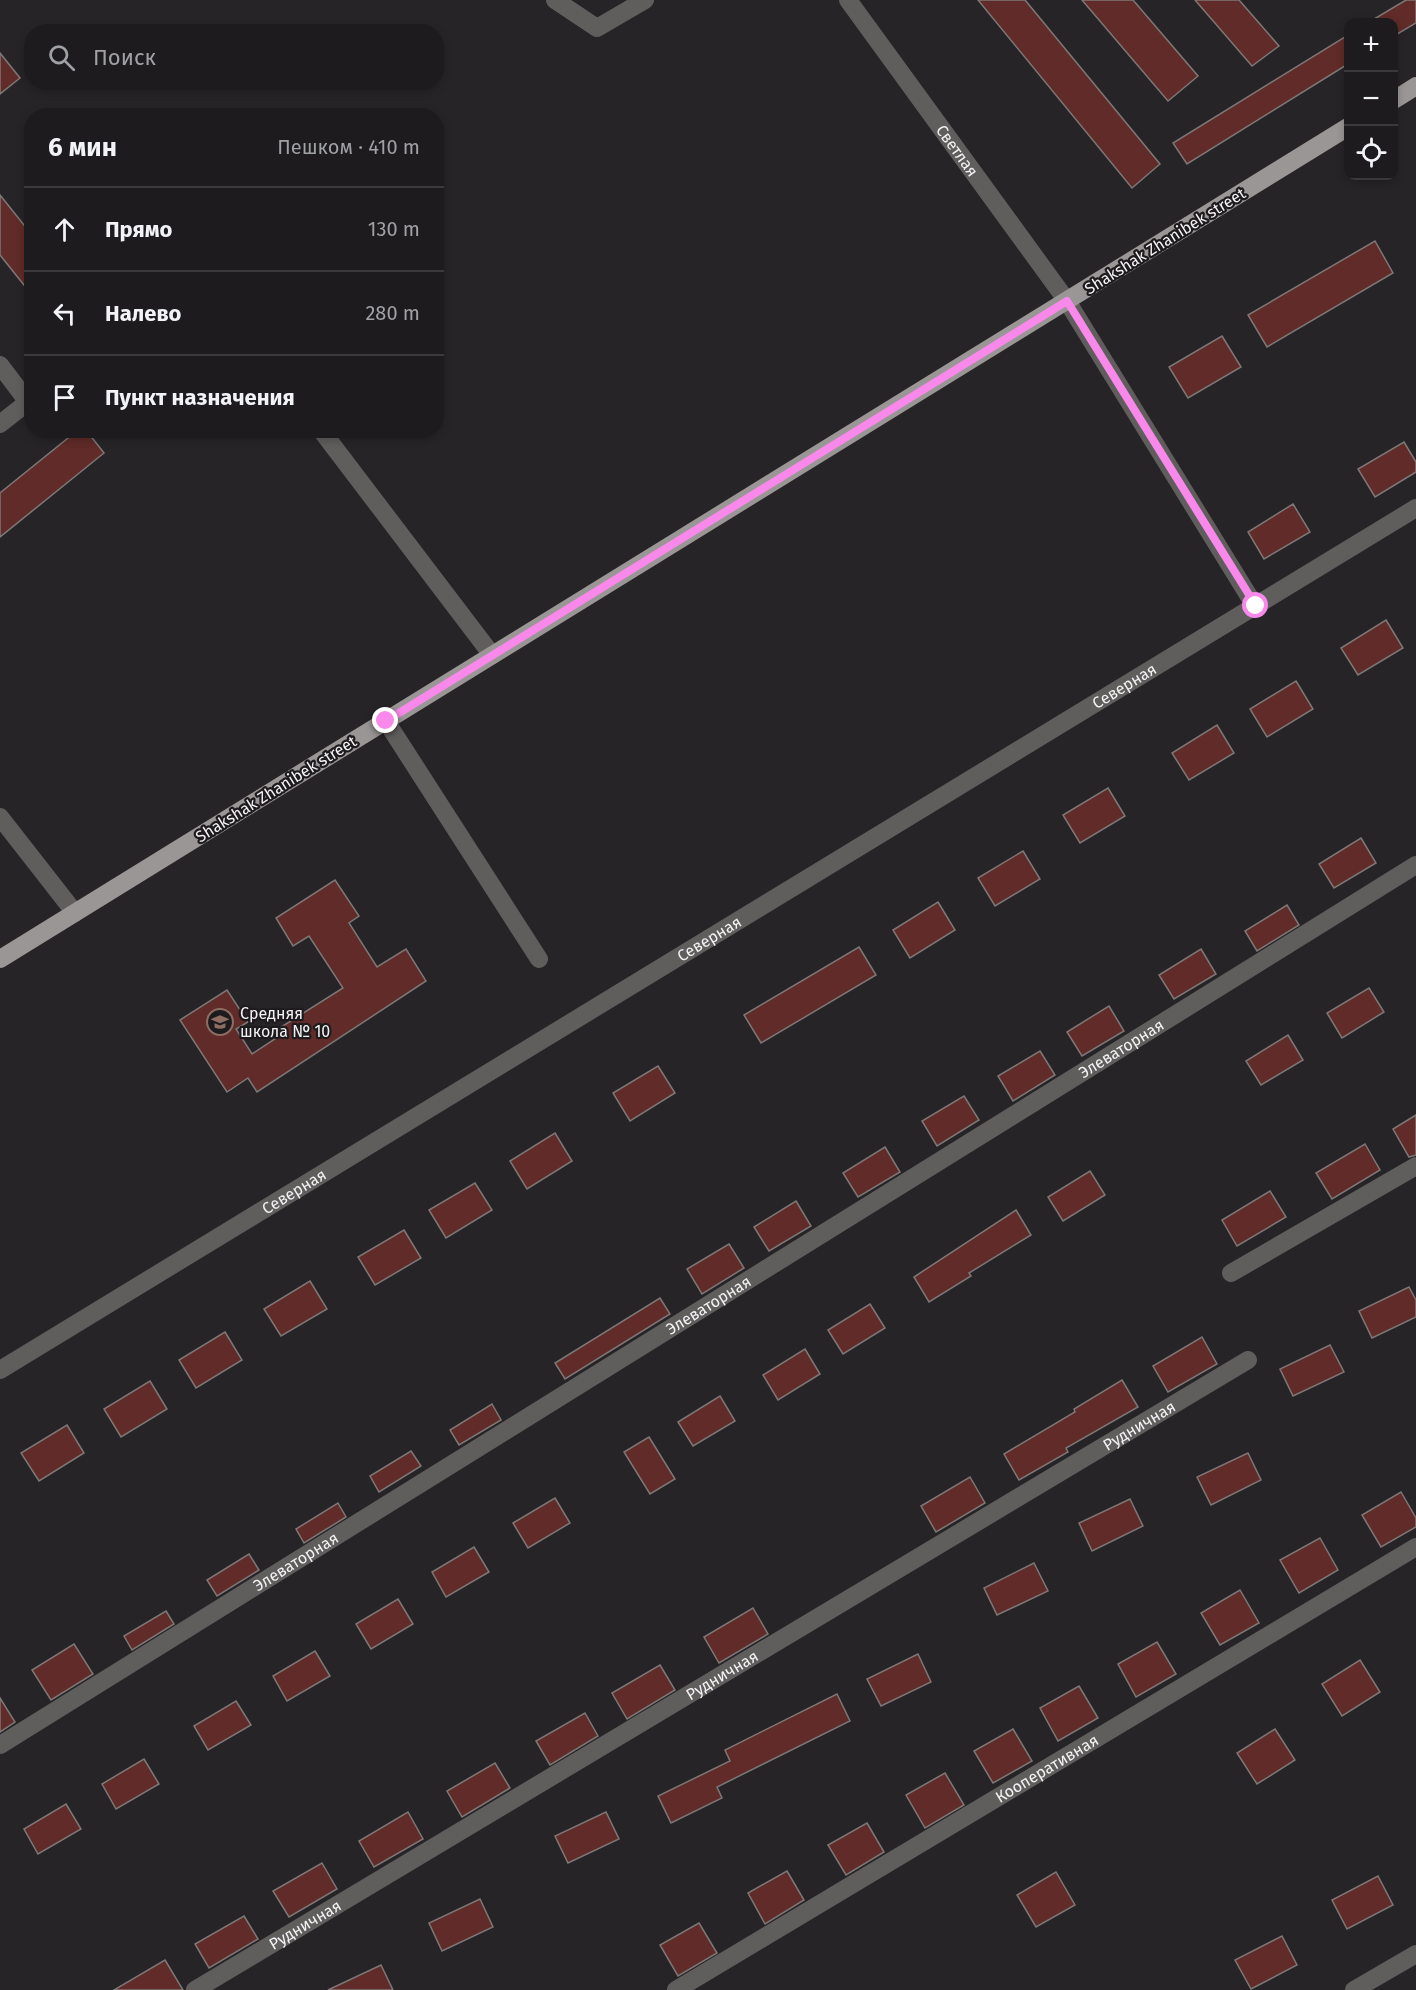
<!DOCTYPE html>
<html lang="ru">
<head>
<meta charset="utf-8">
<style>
  :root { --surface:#1d1b1d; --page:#252426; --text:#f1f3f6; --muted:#a0a1a4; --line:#3b393b }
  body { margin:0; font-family:"Fira Sans",sans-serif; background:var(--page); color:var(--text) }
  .controls { position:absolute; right:18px; top:18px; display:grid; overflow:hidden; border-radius:12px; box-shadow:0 3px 9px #0003 }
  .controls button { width:54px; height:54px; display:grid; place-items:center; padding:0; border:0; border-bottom:2px solid var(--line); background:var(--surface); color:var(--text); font:30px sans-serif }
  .stop { position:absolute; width:18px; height:18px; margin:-14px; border:4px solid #f888ea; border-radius:50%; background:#fff }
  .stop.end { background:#f888ea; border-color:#fff; box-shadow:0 2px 6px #0008 }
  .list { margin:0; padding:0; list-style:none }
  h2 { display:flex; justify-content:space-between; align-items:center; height:78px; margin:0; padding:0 24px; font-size:26px }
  h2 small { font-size:20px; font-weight:400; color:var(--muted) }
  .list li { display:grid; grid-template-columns:39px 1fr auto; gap:18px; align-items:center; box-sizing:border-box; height:84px; padding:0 24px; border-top:2px solid var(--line) }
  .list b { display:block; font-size:22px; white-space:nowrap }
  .list em { font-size:20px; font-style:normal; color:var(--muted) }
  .icon { flex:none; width:33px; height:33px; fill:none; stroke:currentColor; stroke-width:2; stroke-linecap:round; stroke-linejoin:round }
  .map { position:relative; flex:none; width:1416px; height:1990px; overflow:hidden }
  .search { position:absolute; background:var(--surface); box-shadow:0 3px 9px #0003; left:24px; top:24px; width:420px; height:66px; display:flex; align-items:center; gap:15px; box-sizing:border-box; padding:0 21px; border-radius:24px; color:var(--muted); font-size:22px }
  .panel { position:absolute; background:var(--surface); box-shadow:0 3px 9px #0003; left:24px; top:108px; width:420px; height:330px; border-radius:24px }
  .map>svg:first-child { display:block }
  .building { fill:#602b28; stroke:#7d7877; stroke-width:1.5 }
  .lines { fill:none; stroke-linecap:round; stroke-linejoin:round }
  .minor { stroke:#605e5d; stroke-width:18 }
  .major { stroke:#9a9695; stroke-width:18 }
  .route { stroke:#f888ea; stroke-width:8 }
  .labels { text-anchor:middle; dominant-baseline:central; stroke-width:4.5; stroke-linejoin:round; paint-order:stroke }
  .street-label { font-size:16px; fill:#f3f1f3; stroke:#1d1b1d }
  .poi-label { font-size:16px; fill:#f3f1f3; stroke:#1d1b1d; text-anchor:start }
</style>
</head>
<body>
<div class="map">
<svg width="1416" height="1990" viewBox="0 0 1416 1990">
  <rect width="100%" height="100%" fill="#272427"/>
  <g class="building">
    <polygon points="978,0 1025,0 1160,164 1132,188"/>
    <polygon points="1082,0 1133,0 1198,76 1168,101"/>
    <polygon points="1195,0 1239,0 1279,46 1252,66"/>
    <polygon points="1406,0 1416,0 1416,23 1394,36 1394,22 1369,22"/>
    <polygon points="1348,35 1348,64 1187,164 1173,143"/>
    <polygon points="0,53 20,78 0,94"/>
    <polygon points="0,195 32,235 32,295 0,255"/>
    <polygon points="1375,241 1393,273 1267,347 1248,315"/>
    <polygon points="1222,336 1241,367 1188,398 1169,367"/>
    <polygon points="78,430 86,430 104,453 0,537 0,493"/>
    <polygon points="1404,442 1416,462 1416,472 1375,497 1358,469"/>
    <polygon points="1293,504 1310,532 1264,559 1248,532"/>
    <polygon points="1386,620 1403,648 1358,675 1341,648"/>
    <polygon points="1296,681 1313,709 1267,737 1250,709"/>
    <polygon points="1217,725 1234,753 1189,780 1172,753"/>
    <polygon points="1108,788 1125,816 1080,843 1063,815"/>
    <polygon points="1361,838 1376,863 1334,888 1319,864"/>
    <polygon points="1023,851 1040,879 995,906 978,878"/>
    <polygon points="335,880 359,916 349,923 377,967 406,949 426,981 257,1092 248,1078 227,1092 180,1020 227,990 248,1022 236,1029 252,1054 281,1035 278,1029 343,988 309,936 293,946 276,918"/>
    <polygon points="938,902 955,930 910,958 893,930"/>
    <polygon points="1287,905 1299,925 1257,951 1245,931"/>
    <polygon points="859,947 876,975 761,1043 744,1015"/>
    <polygon points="1201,949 1216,974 1174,999 1159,975"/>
    <polygon points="1369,988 1384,1012 1342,1038 1327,1013"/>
    <polygon points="1109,1006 1124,1031 1082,1056 1067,1032"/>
    <polygon points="1288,1035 1303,1060 1261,1085 1246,1061"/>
    <polygon points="1040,1051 1055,1075 1013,1101 998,1076"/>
    <polygon points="658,1066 675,1093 630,1121 613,1093"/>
    <polygon points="964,1096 979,1120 937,1146 922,1121"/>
    <polygon points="1416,1115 1416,1155 1409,1157 1393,1129"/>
    <polygon points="555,1133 572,1161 527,1189 510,1161"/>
    <polygon points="1365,1144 1380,1170 1332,1199 1316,1173"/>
    <polygon points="885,1147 900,1172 858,1197 843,1173"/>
    <polygon points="1090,1171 1105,1195 1063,1221 1048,1197"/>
    <polygon points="475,1183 492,1210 446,1238 429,1210"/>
    <polygon points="1270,1191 1286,1217 1237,1246 1222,1220"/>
    <polygon points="796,1201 811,1226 769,1251 754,1227"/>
    <polygon points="1016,1210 1031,1235 969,1273 971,1276 929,1302 914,1277"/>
    <polygon points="404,1230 421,1258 375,1285 358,1257"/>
    <polygon points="729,1244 744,1268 702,1294 687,1269"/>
    <polygon points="310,1281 327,1309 281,1336 264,1309"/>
    <polygon points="1409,1287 1416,1300 1416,1317 1372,1338 1359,1311"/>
    <polygon points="660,1298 670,1314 565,1379 555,1363"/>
    <polygon points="870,1304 885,1328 843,1354 828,1330"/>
    <polygon points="225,1332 242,1360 196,1388 179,1360"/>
    <polygon points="1202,1337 1217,1364 1168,1392 1153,1366"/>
    <polygon points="1330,1345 1344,1372 1293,1396 1280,1369"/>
    <polygon points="805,1349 820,1374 778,1400 763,1375"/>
    <polygon points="1122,1380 1138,1407 1066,1448 1068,1452 1019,1480 1004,1454 1075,1412 1074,1409"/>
    <polygon points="150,1381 167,1409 121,1437 104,1409"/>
    <polygon points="720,1396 735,1421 693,1446 678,1422"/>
    <polygon points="492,1404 501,1420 459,1445 450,1430"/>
    <polygon points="67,1425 84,1453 39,1481 21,1453"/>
    <polygon points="649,1437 675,1479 650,1494 624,1452"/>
    <polygon points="411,1451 421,1466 379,1492 370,1476"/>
    <polygon points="1248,1453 1261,1480 1211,1505 1197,1477"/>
    <polygon points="970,1477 985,1503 936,1532 921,1506"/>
    <polygon points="1401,1492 1416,1518 1416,1527 1381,1547 1362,1515"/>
    <polygon points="555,1498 570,1523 528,1548 513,1523"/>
    <polygon points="1130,1499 1143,1526 1092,1551 1079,1523"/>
    <polygon points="338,1503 346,1517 304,1543 296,1529"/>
    <polygon points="1320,1538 1338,1570 1299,1593 1280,1560"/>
    <polygon points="474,1547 489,1572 446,1597 432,1572"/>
    <polygon points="249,1554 259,1570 217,1596 207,1580"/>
    <polygon points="1034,1563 1048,1591 997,1615 984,1588"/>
    <polygon points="1240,1590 1259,1623 1220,1645 1201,1613"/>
    <polygon points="398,1599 413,1624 371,1649 356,1624"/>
    <polygon points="753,1608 768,1634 719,1663 704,1637"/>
    <polygon points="166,1611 174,1624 132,1650 124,1636"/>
    <polygon points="1157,1642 1176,1674 1136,1697 1118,1664"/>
    <polygon points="74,1644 93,1674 51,1700 32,1670"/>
    <polygon points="315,1651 330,1676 287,1701 273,1676"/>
    <polygon points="918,1654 931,1682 881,1706 867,1679"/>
    <polygon points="1360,1660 1380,1692 1342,1716 1322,1684"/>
    <polygon points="660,1665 675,1690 627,1719 612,1693"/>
    <polygon points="1079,1686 1098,1718 1058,1741 1040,1708"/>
    <polygon points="837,1694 850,1721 717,1787 722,1798 671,1823 658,1796 730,1761 725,1750"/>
    <polygon points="0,1698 15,1722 0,1732"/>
    <polygon points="236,1701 251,1725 208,1750 194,1726"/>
    <polygon points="585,1713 598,1736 550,1765 536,1741"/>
    <polygon points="1013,1729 1032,1761 993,1783 974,1751"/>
    <polygon points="1275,1729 1295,1760 1257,1784 1237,1753"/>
    <polygon points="144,1759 159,1784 116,1809 102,1784"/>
    <polygon points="495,1763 510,1788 462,1817 447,1791"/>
    <polygon points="945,1773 964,1805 925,1828 906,1795"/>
    <polygon points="66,1804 81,1829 38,1854 24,1829"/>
    <polygon points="408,1812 423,1839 374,1867 359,1841"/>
    <polygon points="606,1812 619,1839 568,1863 555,1836"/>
    <polygon points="867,1823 884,1852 846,1875 828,1845"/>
    <polygon points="322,1863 337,1889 289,1917 273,1891"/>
    <polygon points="787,1871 804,1900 765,1924 748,1893"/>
    <polygon points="1056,1872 1075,1905 1036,1927 1017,1895"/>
    <polygon points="1378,1876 1393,1905 1347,1929 1332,1900"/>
    <polygon points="480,1899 493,1927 442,1951 429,1923"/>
    <polygon points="244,1916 258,1939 209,1968 195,1944"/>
    <polygon points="699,1923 717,1953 678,1976 660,1945"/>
    <polygon points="1282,1936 1297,1965 1251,1989 1235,1960"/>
    <polygon points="165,1960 183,1990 114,1990"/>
    <polygon points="381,1965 393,1990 328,1990"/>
  </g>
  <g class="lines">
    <g class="minor">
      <polyline points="555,0 597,28 645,0"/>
      <path id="s1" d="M848 0 1067 301 1255 606"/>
      <polyline points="0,365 28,402 0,424"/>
      <polyline points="321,430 492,655"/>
      <polyline points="386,721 539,959"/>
      <polyline points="0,817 75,913"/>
      <polyline points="1231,1273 1416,1166"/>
      <path id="s2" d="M0 1370 1416 508"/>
      <path id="s3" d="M0 1745 1416 865"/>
      <path id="s4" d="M195 1990 1248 1360"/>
      <path id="s5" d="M676 1990 1416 1547"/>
      <polyline points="1354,1990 1416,1954"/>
    </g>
    <g class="major">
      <polyline points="1394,100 1416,86"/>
      <polyline points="0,959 1348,127"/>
    </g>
  </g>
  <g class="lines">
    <polyline class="route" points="386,721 1067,301 1256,606"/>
  </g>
  <defs>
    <symbol id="school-ring" viewBox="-11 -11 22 22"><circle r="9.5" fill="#1d1b1d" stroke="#8d6e63" stroke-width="1.5"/><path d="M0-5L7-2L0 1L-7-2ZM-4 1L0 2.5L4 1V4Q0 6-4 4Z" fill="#8d6e63"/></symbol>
  </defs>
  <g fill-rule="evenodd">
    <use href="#school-ring" x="205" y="1007" width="30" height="30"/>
  </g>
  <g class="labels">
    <g class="street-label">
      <text stroke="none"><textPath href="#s1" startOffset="186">Светлая</textPath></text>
      <text transform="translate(1165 241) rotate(-32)">Shakshak Zhanibek street</text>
      <text stroke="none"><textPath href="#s2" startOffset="1316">Северная</textPath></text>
      <text transform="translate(276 789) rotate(-32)">Shakshak Zhanibek street</text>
      <text stroke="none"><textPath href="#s2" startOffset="830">Северная</textPath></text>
      <text stroke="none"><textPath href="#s3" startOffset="1320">Элеваторная</textPath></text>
      <text stroke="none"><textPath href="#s2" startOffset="344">Северная</textPath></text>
      <text stroke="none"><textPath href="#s3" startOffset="834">Элеваторная</textPath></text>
      <text stroke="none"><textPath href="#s4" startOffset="1100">Рудничная</textPath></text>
      <text stroke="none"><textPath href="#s3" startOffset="348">Элеваторная</textPath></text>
      <text stroke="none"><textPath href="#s4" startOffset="614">Рудничная</textPath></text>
      <text stroke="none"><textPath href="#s5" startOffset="432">Кооперативная</textPath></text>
      <text stroke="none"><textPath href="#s4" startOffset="128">Рудничная</textPath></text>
    </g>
    <g class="poi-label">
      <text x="240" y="1013">Средняя<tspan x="240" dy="18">школа № 10</tspan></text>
    </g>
  </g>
</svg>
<div class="controls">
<button>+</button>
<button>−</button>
<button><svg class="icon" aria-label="locate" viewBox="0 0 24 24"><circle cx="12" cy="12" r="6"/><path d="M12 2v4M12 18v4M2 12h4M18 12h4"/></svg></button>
</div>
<div class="stop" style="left:1256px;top:606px"></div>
<div class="stop end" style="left:386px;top:721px"></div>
<div class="search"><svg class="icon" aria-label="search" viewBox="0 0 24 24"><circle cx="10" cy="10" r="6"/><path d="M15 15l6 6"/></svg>Поиск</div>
<section class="panel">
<h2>6 мин<small>Пешком · 410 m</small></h2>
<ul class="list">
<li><svg class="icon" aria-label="ahead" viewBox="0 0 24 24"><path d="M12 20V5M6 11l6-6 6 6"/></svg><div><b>Прямо</b></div><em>130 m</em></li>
<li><svg class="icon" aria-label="left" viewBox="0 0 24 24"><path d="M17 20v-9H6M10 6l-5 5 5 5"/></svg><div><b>Налево</b></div><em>280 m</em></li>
<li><svg class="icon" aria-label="arrive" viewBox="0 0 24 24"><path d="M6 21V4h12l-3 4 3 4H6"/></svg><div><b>Пункт назначения</b></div></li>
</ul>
</section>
</div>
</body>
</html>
